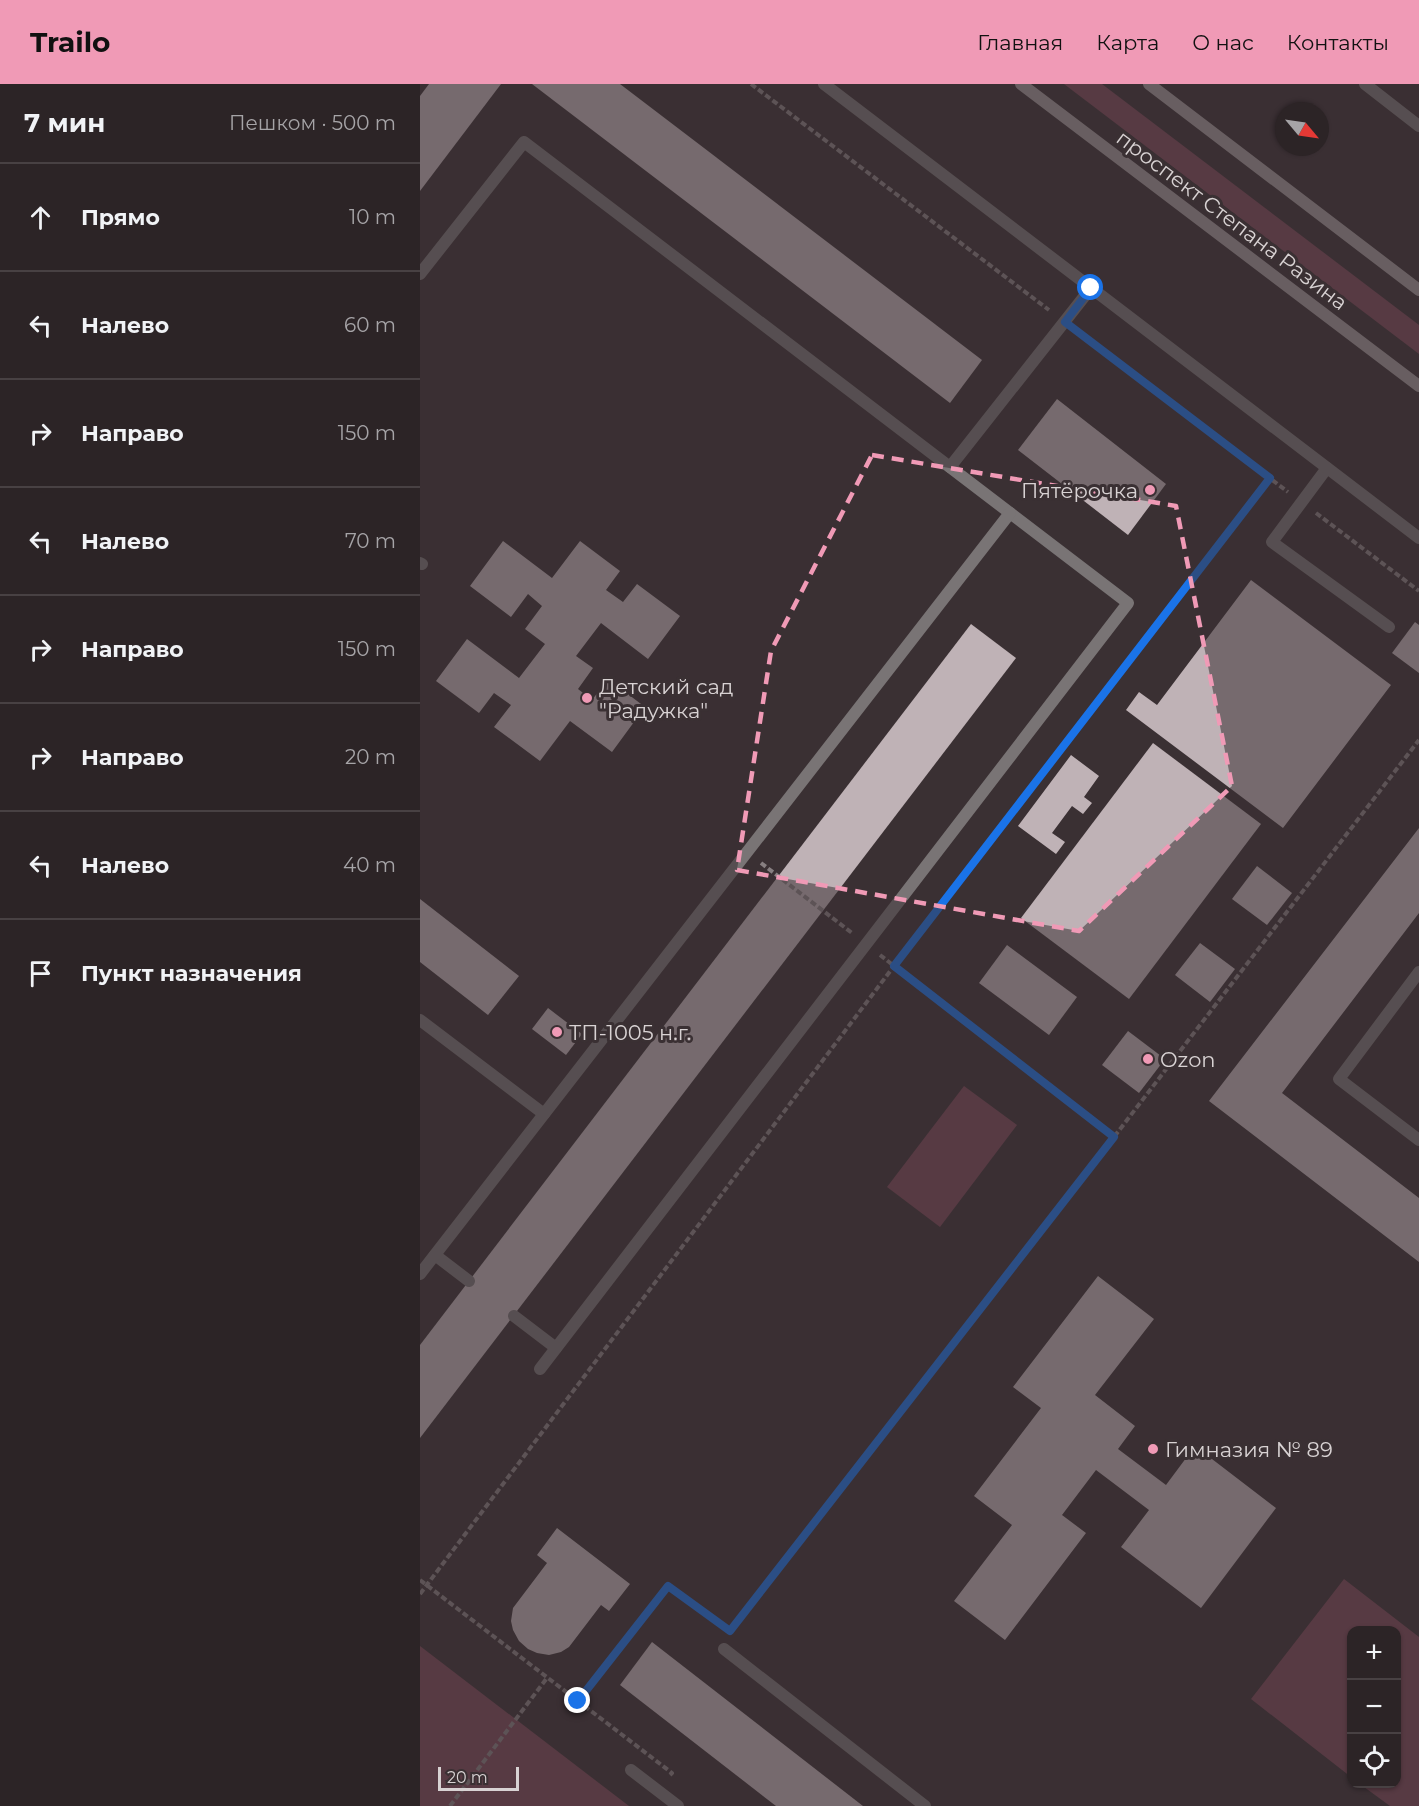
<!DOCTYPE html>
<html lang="ru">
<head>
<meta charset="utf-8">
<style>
  :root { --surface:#2c2426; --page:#383032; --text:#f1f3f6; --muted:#a6a4a7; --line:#484143; --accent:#f09ab6 }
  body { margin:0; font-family:Montserrat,sans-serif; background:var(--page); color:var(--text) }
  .controls { position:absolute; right:18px; bottom:18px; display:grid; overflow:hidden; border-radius:12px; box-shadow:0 2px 4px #0004 }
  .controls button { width:54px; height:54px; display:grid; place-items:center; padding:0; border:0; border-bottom:2px solid var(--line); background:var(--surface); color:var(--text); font:30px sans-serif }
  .compass { position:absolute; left:855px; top:18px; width:54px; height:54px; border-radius:50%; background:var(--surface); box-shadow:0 2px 4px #0004; rotate:119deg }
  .scale { position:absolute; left:18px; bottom:15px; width:81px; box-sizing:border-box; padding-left:6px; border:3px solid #d8d2d3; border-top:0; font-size:16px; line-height:21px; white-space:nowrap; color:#d8d2d3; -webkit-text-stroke:4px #3a3033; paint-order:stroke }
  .stop { position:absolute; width:18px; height:18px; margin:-14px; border:4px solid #1a73e8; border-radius:50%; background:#fff }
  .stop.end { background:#1a73e8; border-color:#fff; box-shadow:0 2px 6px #0008 }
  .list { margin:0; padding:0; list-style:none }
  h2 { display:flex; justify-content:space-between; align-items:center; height:78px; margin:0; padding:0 24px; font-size:26px }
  h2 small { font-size:20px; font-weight:400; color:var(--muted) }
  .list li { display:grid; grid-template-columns:39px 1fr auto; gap:18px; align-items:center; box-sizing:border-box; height:108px; padding:0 24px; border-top:2px solid var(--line) }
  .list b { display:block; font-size:22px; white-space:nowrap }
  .list em { font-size:20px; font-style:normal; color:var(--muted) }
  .icon { flex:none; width:33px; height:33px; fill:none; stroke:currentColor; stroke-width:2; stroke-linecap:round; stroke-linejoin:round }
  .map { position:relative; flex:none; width:999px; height:1722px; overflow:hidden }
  header { display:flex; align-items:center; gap:36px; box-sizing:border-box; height:84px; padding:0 30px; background:var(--accent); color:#111 }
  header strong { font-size:28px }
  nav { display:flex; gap:33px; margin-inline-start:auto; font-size:21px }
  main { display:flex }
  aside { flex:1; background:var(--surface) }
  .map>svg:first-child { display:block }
  .green { fill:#7b4758 }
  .building { fill:#bfb2b6 }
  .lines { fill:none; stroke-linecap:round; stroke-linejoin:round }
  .path { stroke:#877f81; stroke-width:4; stroke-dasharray:6 3; stroke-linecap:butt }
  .lane { stroke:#797475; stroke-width:12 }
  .street { stroke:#797475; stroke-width:12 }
  .secondary { stroke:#a1989a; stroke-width:12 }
  .route { stroke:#1a73e8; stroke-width:8 }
  .marked { fill:none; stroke:#f09ab6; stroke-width:4.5; stroke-dasharray:12 8; stroke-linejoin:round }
  .poi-dot { fill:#f09ab6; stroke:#3a3033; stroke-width:2 }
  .labels { text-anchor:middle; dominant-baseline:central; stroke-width:6; stroke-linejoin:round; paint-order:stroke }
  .street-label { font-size:21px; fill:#d8d2d3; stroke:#3a3033 }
  .poi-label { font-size:21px; fill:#d8d2d3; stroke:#3a3033; text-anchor:start }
</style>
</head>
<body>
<header>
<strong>Trailo</strong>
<nav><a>Главная</a><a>Карта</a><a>О нас</a><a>Контакты</a></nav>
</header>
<main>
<aside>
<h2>7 мин<small>Пешком · 500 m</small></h2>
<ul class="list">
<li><svg class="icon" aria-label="ahead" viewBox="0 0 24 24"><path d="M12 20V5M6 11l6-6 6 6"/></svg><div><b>Прямо</b></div><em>10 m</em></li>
<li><svg class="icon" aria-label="left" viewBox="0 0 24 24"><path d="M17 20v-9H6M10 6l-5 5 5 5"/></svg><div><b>Налево</b></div><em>60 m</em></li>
<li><svg class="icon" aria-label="right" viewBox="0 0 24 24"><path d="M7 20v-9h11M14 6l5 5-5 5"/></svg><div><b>Направо</b></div><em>150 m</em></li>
<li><svg class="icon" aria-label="left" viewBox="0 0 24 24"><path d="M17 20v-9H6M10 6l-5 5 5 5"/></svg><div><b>Налево</b></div><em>70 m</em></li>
<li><svg class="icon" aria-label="right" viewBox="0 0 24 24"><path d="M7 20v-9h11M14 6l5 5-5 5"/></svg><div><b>Направо</b></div><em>150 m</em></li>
<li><svg class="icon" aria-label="right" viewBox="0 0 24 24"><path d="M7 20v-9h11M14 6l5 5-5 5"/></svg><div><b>Направо</b></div><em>20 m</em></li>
<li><svg class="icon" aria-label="left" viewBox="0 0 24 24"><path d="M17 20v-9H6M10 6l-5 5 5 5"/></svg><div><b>Налево</b></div><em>40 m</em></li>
<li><svg class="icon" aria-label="arrive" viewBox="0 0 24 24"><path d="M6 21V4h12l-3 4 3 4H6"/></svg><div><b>Пункт назначения</b></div></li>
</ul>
</aside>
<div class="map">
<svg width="999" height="1722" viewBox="0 0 999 1722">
  <rect width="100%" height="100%" fill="#3a3033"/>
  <g class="green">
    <polygon points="644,0 682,0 999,241 999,270"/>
    <polygon points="544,1002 597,1041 520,1143 467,1103"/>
    <polygon points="924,1495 999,1553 999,1722 970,1722 940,1700 976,1700 976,1546 932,1546 931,1693 831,1615"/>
    <polygon points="0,1562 209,1722 0,1722"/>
  </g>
  <g class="building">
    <polygon points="9,0 81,0 0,107 0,12"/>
    <polygon points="112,0 200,0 562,276 530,319"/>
    <polygon points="637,315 746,400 708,451 598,366"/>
    <polygon points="83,457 132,494 160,457 200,487 186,506 203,518 217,500 260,532 228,575 181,539 156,572 173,584 158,605 172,616 188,595 225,623 192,668 150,637 120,677 74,643 91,621 74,609 59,629 16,597 47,555 99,594 125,560 105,545 122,522 108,510 91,533 50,502"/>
    <polygon points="831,496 971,601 863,744 706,626 719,608 737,621"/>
    <polygon points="995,538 999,541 999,589 972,569"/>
    <polygon points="551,540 596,574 0,1354 0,1261"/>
    <polygon points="733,659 841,740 709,915 601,834"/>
    <polygon points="651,671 679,692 664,713 672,719 663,730 652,722 632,749 645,758 636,770 598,742"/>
    <polygon points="999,744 999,829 862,1009 999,1114 999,1178 789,1017"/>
    <polygon points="837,782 872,809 847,841 812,815"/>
    <polygon points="0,815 99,892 68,931 0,878"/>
    <polygon points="780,859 815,885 790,918 755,891"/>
    <polygon points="587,861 657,913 629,951 559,899"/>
    <polygon points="128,924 162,950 146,971 112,945"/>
    <polygon points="708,947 745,975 719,1009 682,981"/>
    <polygon points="678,1192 734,1235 675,1311 715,1342 698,1365 746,1401 775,1362 856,1424 781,1524 701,1463 729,1426 676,1386 642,1431 666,1449 585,1556 534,1517 592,1441 554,1412 621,1324 593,1303"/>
    <polygon points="137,1444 210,1500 189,1527 181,1521 149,1563 141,1568 129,1571 117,1569 108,1565 99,1557 93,1546 91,1537 93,1524 127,1479 117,1471"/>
    <polygon points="232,1558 443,1722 356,1722 200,1601"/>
  </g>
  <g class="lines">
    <g class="path">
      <polyline points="331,0 629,226"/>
      <polyline points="659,249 868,408"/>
      <polyline points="896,429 999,507"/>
      <polyline points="341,779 432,849"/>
      <polyline points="460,871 694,1053 999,656"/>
      <polyline points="0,1496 252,1689 250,1691"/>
      <polyline points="0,1510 474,882 850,394"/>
      <polyline points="158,1617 248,1502 311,1547 694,1053"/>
      <polyline points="30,1722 127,1594"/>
    </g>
    <g class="lane">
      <polyline points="0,190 104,58 708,519 120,1285"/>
      <polyline points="530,383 671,204"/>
      <polyline points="907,384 852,458 969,543"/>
      <polyline points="0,479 2,480"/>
      <polyline points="999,888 919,995 999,1056"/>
      <polyline points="0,936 124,1030"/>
      <polyline points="15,1171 49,1197"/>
      <polyline points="0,1190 590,429"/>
      <polyline points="94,1232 136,1264"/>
      <polyline points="304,1565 505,1722"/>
      <polyline points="211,1686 258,1722"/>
    </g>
    <g class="street">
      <polyline points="404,0 999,454"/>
      <polyline points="945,0 999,42"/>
    </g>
    <g class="secondary">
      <polyline points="601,0 999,302"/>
      <polyline points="729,0 999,206"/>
    </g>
  </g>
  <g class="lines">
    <polyline class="route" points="158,1617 248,1502 310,1547 694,1053 474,882 850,394 645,238 671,204"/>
  </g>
  <path d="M0 0H999V1722H0ZM452 371 756 422 812 702 659 847 317 786 351 567Z" fill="#3a3033" fill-opacity=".55" fill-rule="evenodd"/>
  <path class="marked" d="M452 371 756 422 812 702 659 847 317 786 351 567Z"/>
  <g class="poi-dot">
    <circle cx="730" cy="406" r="6"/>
    <circle cx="167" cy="614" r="6"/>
    <circle cx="137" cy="948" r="6"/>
    <circle cx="728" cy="975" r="6"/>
    <circle cx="733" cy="1365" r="6"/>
  </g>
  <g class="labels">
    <g class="street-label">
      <text transform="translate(812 136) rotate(37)">проспект Степана Разина</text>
    </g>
    <g class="poi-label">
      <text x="718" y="406" text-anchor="end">Пятёрочка</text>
      <text x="179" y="602">Детский сад<tspan x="179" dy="24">"Радужка"</tspan></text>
      <text x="149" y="948">ТП-1005 н.г.</text>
      <text x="740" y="975">Ozon</text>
      <text x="745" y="1365">Гимназия № 89</text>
    </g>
  </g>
</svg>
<div class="controls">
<button>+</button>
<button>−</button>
<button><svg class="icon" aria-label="locate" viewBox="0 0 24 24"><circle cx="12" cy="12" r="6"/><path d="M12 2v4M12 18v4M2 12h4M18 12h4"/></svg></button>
</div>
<svg class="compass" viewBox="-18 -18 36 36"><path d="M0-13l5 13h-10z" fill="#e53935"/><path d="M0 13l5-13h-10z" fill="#a6a4a7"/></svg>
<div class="scale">20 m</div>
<div class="stop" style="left:671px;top:204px"></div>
<div class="stop end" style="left:158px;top:1617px"></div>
</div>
</main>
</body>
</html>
